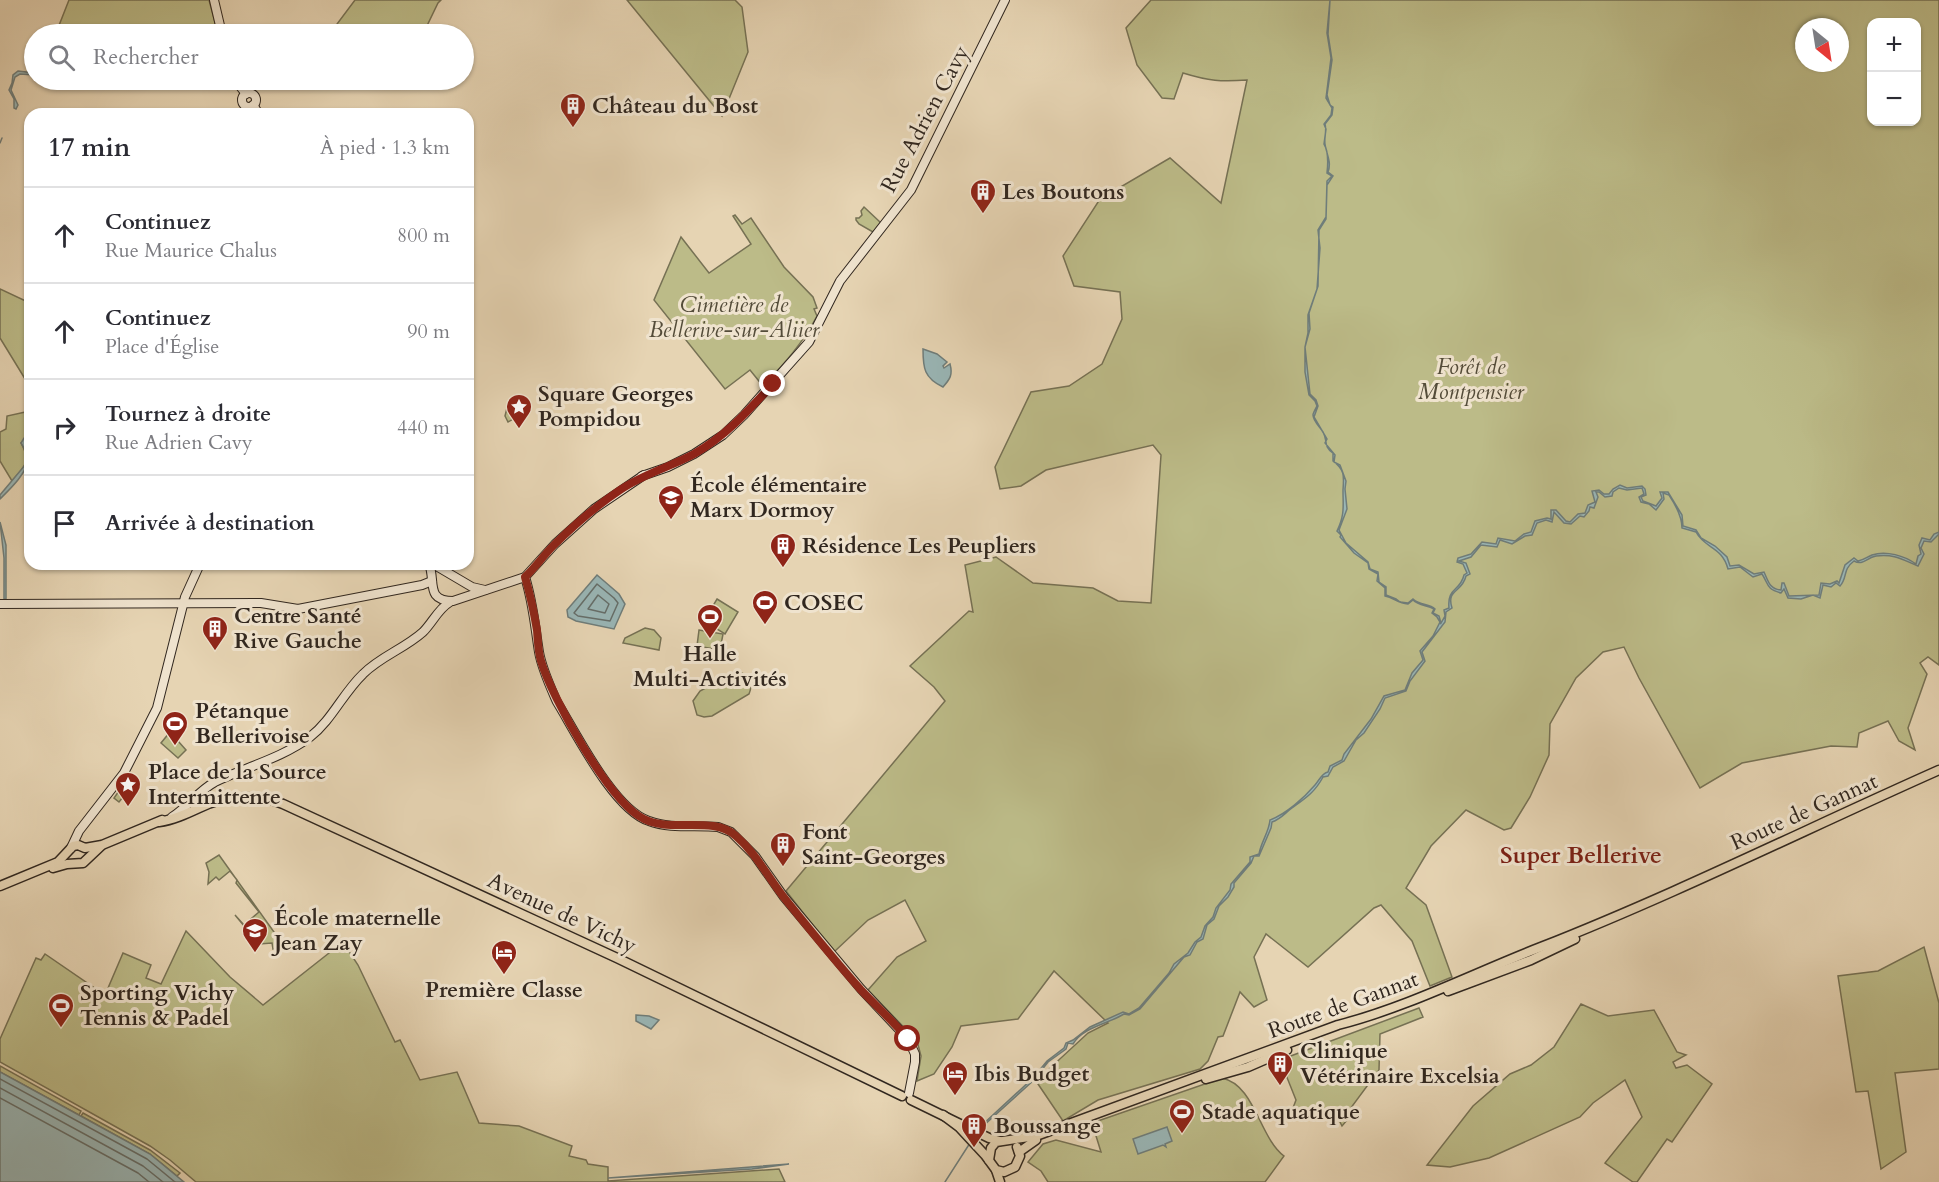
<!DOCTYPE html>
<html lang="fr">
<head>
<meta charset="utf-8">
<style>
  :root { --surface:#fff; --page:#f7f7f7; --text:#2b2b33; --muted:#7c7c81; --line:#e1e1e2 }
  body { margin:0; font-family:Cardo,serif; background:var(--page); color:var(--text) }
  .controls { position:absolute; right:18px; top:18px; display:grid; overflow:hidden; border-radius:12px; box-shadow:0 2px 4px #0004 }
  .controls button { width:54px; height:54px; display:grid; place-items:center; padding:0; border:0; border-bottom:2px solid var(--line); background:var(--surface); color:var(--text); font:30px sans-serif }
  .compass { position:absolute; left:1795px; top:18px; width:54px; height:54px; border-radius:50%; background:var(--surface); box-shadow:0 2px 4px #0004; rotate:150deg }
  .stop { position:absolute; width:18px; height:18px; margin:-14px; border:4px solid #8f2418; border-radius:50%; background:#fff }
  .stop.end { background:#8f2418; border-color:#fff; box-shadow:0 2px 6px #0008 }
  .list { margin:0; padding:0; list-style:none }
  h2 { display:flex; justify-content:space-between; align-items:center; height:78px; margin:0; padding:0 24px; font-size:26px }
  h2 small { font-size:20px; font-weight:400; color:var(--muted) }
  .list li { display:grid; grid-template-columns:39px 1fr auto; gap:18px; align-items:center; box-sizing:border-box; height:96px; padding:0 24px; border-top:2px solid var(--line) }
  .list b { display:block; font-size:22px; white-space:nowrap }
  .list p { margin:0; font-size:20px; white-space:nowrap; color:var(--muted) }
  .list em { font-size:20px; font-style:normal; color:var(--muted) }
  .icon { flex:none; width:33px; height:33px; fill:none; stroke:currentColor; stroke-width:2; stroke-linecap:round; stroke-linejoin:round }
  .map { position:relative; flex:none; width:1939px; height:1182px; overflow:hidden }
  .search { position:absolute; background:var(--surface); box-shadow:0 2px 4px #0004; left:24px; top:24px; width:450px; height:66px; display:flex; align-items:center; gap:15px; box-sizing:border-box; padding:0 21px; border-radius:33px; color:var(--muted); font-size:22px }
  .panel { position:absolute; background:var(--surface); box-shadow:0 2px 4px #0004; left:24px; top:108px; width:450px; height:462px; border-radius:18px }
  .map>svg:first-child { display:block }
  .green { fill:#bcbb88; stroke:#767154; stroke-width:1.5; fill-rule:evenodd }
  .water { fill:#99b6b6; stroke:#6f7d7a; stroke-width:1.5 }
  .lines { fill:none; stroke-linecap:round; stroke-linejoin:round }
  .shore { stroke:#656e6a; stroke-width:1.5 }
  .stream { stroke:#6f7d7a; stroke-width:1.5 }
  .secondary-casing { stroke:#31271f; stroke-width:10 }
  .primary-casing { stroke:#31271f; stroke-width:11 }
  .secondary { stroke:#efe3ce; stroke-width:8 }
  .primary { stroke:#e6d4b3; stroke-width:8 }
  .route { stroke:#8f2418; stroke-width:8 }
  .labels { text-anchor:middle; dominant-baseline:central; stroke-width:6; stroke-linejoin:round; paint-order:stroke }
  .poi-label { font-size:22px; font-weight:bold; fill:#31271f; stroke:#efe3ce; text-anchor:start }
  .street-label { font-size:22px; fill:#31271f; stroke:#efe3ce }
  .park-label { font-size:22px; font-style:italic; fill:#544c39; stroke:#efe3ce }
  .neighbourhood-label { font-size:24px; font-weight:bold; fill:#7a1f14; stroke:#efe3ce }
</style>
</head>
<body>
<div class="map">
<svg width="1939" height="1182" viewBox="0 0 1939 1182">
  <rect width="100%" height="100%" fill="#e6d4b3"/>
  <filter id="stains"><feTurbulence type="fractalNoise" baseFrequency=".00333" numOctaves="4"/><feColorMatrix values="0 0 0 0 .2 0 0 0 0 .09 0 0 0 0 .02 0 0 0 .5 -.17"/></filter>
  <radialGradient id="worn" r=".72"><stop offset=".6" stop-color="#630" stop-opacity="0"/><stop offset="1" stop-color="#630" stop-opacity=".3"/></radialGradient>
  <g class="green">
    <polygon points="69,0 209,0 218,34 58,34 58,28"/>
    <polygon points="355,0 441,0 438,3 423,34 344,34 335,32 337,24"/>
    <polygon points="627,0 735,0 742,7 748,52 722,116"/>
    <path d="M1151 0H1939V665L1928 657 1920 663 1927 674 1908 728 1915 750 1899 741 1888 721 1859 733 1857 747 1831 746 1742 763 1700 788 1639 678 1624 647 1603 652 1576 678 1550 724 1549 755 1530 797 1511 828 1504 830 1466 810 1431 846 1406 888 1426 905 1452 977 1430 986 1412 941 1381 905 1374 908 1308 967 1266 934 1254 957 1267 1000 1254 1007 1240 992 1223 1036 1218 1037 1208 1061 1200 1069 1098 1100 1063 1121 1036 1081 1088 1033 1108 1023 1054 971 1018 1019 961 1026 952 1047 934 1074 917 1081 921 1056 917 1041 868 990 897 957 926 941 905 900 868 920 834 952 786 891 945 701 934 687 910 666 969 611 973 612 965 565 996 557 1033 583 1093 588 1118 601 1151 603 1161 455 1153 445 1046 470 1021 486 1000 489 995 467 1031 392 1069 386 1102 364 1122 319 1120 292 1074 286 1063 256 1100 199 1170 158 1221 203 1247 80C1221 82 1209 81 1183 73L1174 99 1162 98 1137 65 1126 28ZM1872 22H1916V122H1872ZM1804 27H1840V63H1804Z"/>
    <polygon points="864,207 881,223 873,232 859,224 856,220 856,218 859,218 862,215 861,211"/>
    <path d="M735 215 742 224 751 218 784 267 813 297 817 308 814 309 817 316C803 343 784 364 763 386L750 370 725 389 654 300 681 237 709 273 751 244 733 216Z"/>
    <polygon points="0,289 30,303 30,387 0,338"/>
    <polygon points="513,405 519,416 508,422 505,416 507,408"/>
    <path d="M30 411V436L21 443C32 463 25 465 12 481L0 461V432L6 429 7 416Z"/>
    <polygon points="717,599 738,612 725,634 704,621"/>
    <polygon points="645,628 654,630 661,638 659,650 623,643 625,638"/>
    <polygon points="699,630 723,634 720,650 697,646"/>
    <path d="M735 672C748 672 754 682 749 694L712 716 704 717 697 715 693 701 700 691Z"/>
    <polygon points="170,732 186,750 178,758 161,743"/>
    <polygon points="128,778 133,785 119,802 114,798"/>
    <polygon points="219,855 284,946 273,949 272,943 259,944 235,915 244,925 259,912 236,883 237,880 230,871 219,880 216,877 208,884 209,872 206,863"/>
    <polygon points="186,931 230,977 263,1005 343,942 358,965 395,1042 400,1040 420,1080 457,1072 479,1123 519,1126 572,1146 569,1156 586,1160 588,1164 608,1167 608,1181 779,1169 785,1182 196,1182 170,1160 150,1146 0,1062 0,1039 36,958 41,960 45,954 105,995 123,953 151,965 146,978 161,984"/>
    <polygon points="1924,947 1939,1003 1939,1069 1895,1073 1906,1152 1881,1169 1868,1091 1856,1092 1838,976 1878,971"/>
    <polygon points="1581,1004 1608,1016 1654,1010 1677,1052 1686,1055 1673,1062 1676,1068 1687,1065 1712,1084 1672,1142 1667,1139 1637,1182 1633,1182 1605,1163 1642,1117 1625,1080 1593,1103 1580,1117 1489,1158 1450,1167 1427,1165 1473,1106 1510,1074 1531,1065 1554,1047"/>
    <polygon points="1419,1008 1423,1017 1380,1034 1379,1070 1350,1109 1354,1112 1342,1126 1339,1120 1334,1117 1328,1117 1293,1108 1296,1100 1280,1060"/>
    <polygon points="0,1066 81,1111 79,1115 0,1072"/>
    <path d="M1222 1078C1255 1085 1259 1137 1284 1156L1265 1182H1048L1041 1171 1028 1162 1043 1144 1056 1140 1101 1152 1092 1123Z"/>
    <polygon points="83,1113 150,1150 180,1173 177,1176 150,1154 81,1116"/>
  </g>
  <g class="water">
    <path d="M1330 0 1328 34 1332 60 1327 95 1330 105 1333 107 1332 115 1325 124C1327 131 1324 137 1325 144 1326 153 1332 162 1328 172L1333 176 1327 185 1326 219 1319 230 1318 286 1309 313 1310 329 1305 347 1310 394 1316 400 1318 406 1314 417 1327 439 1325 443 1335 455 1334 462 1340 465 1346 481 1345 489 1347 509 1339 530 1346 543 1368 562 1370 569 1378 572 1379 582 1386 587V595L1396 599 1400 602 1408 603 1413 599C1421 606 1429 603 1435 609L1433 613 1439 616 1441 623 1445 616 1444 610 1449 608C1447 587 1460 592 1464 575L1467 573 1463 564 1457 562 1458 558 1471 554 1482 542 1496 544 1498 538 1515 541 1524 534 1531 532 1535 521 1547 518 1551 519V510H1556L1566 521 1570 522 1578 514 1585 513 1588 505 1595 502 1592 491 1599 490 1604 494H1609L1613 489 1620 485 1627 488 1642 486 1645 489 1646 495 1641 497 1643 501 1656 506 1662 498 1660 492H1668L1682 515 1683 526 1696 530 1701 538 1715 546 1727 557 1730 566 1739 565 1754 574 1764 572C1768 580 1769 589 1781 590L1782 583H1784L1789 596 1819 595 1821 583 1830 584 1837 581 1839 583 1845 565 1854 558 1858 561C1864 560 1867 557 1872 555 1886 550 1905 556 1916 564L1918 556 1921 554 1919 545 1922 538 1930 540 1934 534 1939 532V534L1931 542 1924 541 1921 548 1924 554 1918 566C1901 559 1895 554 1876 556 1866 558 1863 566 1854 561 1842 570 1848 577 1840 586L1836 583 1831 587 1823 585 1820 598 1813 595 1801 599 1788 598 1784 589 1781 593C1766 589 1769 585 1762 574L1753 577 1740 567 1728 569C1722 546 1705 549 1696 532L1682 528C1682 518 1675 504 1669 495L1663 493 1664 499 1656 510 1649 504 1641 502 1639 497 1644 494 1642 488 1627 490 1619 488 1613 492 1612 496 1605 497 1599 492H1596L1598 497 1594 508 1590 507 1589 511 1584 517 1580 516 1571 524 1564 523 1554 512 1552 522 1546 520 1537 523 1532 535 1525 536 1512 544 1500 540 1497 547 1481 545 1471 557 1459 561 1466 563 1470 574 1466 576C1462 593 1446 589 1452 608L1446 612 1445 622 1422 652 1425 661 1410 681 1406 691 1385 698 1380 709 1364 733 1356 740 1344 761 1333 767 1328 776 1323 777C1315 792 1306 798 1292 808 1285 813 1281 819 1272 822L1271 828 1259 856H1254L1251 863 1234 883V887L1228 897 1219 906 1214 919 1207 925 1203 939 1197 942 1190 955 1184 957 1140 1009 1129 1015 1124 1014C1108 1024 1083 1027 1073 1044L1068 1043 1066 1049 1048 1062 1034 1080 982 1127 981 1126 1033 1078 1047 1061 1064 1048 1066 1043 1073 1040 1090 1027 1123 1012 1129 1014 1139 1008 1169 973 1174 964 1188 953 1195 942 1201 937 1205 926 1213 917 1216 908 1230 890 1231 884 1250 862V857L1259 854C1261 842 1269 832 1270 820 1286 814 1304 798 1315 785 1320 779 1322 773 1328 772L1330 766 1342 760 1344 754 1371 719 1384 696 1405 690 1412 673 1423 660 1420 651 1433 636 1440 622 1437 617 1432 613 1434 609C1427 605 1419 606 1413 600L1408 604C1398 603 1394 598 1385 596V588L1377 581 1378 574 1369 569 1368 563 1354 553 1340 537 1341 535 1337 531C1345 514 1343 507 1343 490 1344 476 1345 470 1333 461V453C1323 447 1328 440 1323 432 1320 427 1313 421 1313 415 1313 413 1316 408 1317 406L1315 401 1309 395 1305 372V347L1308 333V315L1317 289 1320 248 1318 230 1326 217 1327 181 1332 176 1327 173C1328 164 1329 152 1324 144L1326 129 1324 124 1331 115 1332 108 1326 98 1331 58 1327 33Z"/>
    <polygon points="18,71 34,73 34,75 20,74 15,77 11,90 18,105 16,109 14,108 14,99 9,90 12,83 13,75"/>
    <path d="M923 349 937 354 947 362 943 366 944 368 950 364C953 375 950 379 943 387 924 378 923 368 923 349Z"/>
    <path d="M30 435C30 441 31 453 29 459 26 474 10 489 0 499V495L26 464 28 455 21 443 24 438Z"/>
    <polygon points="0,522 6,545 6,599 4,599 4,558"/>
    <polygon points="597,575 619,594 625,604 614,629 576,621 568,617 567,610"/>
    <polygon points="636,1015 649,1016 659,1020 651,1029 636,1021"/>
    <polygon points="0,1072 150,1154 184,1182 0,1182"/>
    <polygon points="1167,1127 1172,1141 1165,1144 1166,1147 1163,1145 1138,1154 1133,1139"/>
    <polygon points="789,1164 752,1169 608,1178"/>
  </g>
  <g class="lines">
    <g class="shore">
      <polygon points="597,584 614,598 618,603 610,621 578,616 574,613"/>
      <polygon points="598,595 609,604 605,613 588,609"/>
      <polyline points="0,1079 147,1159 175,1182"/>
      <polyline points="0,1088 143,1166 163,1182"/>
      <polyline points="0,1098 138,1173 149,1182"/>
    </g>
    <g class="stream">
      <polyline points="0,143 2,138"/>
      <polyline points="945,1182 970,1143"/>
    </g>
    <defs>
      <g id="secondary">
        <polyline points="214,0 222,34"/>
        <polyline points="235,80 246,94"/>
        <circle cx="249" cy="100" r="7"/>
        <polyline points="253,105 259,114"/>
        <polyline points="642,476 668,467 694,454 723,435 744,415 809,342 840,281 911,190 1005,0"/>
        <path d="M429 564C436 581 425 601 453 601L525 577 555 544 594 509 644 475"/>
        <polyline points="433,564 472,587 485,590"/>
        <path d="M525 577C533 602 535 627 539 652 542 669 550 686 557 702 576 733 614 810 649 821 670 829 695 825 718 827L731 832 755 856 784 897 861 989 908 1039 915 1054V1062L909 1093"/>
        <polyline points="0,604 261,603 298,609 422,585 432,581"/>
        <path d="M172 817C188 807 198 791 215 782 246 767 282 758 310 737 332 720 343 693 363 674 381 656 404 649 423 632 433 622 438 609 450 602"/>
        <polyline points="71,848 79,831 124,773 157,708 185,597 200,564"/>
      </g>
      <g id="primary">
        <path d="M159 822C173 820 186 814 199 808 226 795 256 794 283 804L617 958 902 1096"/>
        <polyline points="53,868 67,864 83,863 101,846"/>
        <polyline points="0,886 58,862 73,846 78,845 85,848 102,845 162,820"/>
        <polyline points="1448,991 1531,960 1575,939"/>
        <polyline points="1206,1079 1248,1067 1287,1050"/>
        <polyline points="911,1100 989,1138 1000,1141"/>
        <polyline points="943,1115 959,1127 985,1155 996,1170 1004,1172 1015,1167 1020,1156 1017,1147"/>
        <polyline points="1019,1152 1036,1140"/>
        <path d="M989 1160 991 1148 996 1142 1036 1136 1338 1025C1408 1007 1474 973 1541 947 1676 894 1806 829 1939 770"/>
        <polyline points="996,1170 1000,1182"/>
      </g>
    </defs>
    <use href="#secondary" class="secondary-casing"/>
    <use href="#primary" class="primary-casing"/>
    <use href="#secondary" class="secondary"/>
    <use href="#primary" class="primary"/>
  </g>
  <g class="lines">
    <path class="route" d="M773 384C749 410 726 436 694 454 670 467 643 474 620 490 596 506 573 526 553 546 543 556 535 568 525 577 530 594 534 612 537 630 538 641 538 651 541 661 552 698 610 803 644 819 671 833 713 815 736 836 757 854 768 878 786 900 810 930 835 961 861 990 877 1007 894 1022 908 1039"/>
  </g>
  <defs>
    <symbol id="building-pin" viewBox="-11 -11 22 30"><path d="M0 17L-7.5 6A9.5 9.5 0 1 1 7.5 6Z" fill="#8f2418" stroke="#efe3ce"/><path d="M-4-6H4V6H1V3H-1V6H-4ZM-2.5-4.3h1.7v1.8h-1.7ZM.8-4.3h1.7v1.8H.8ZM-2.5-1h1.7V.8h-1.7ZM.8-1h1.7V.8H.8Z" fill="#fff"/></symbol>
    <symbol id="sight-pin" viewBox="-11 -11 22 30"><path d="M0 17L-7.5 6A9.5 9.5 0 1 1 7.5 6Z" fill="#8f2418" stroke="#efe3ce"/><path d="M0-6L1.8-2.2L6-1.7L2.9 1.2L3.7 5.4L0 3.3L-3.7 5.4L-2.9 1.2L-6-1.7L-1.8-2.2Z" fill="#fff"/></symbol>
    <symbol id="school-pin" viewBox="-11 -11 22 30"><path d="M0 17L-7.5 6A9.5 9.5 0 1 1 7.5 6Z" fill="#8f2418" stroke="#efe3ce"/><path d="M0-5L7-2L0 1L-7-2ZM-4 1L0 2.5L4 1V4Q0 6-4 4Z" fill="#fff"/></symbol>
    <symbol id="stadium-pin" viewBox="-11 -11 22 30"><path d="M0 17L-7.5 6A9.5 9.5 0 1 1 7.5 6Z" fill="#8f2418" stroke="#efe3ce"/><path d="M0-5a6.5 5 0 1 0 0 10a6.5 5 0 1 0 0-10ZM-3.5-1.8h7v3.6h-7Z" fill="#fff"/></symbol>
    <symbol id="hotel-pin" viewBox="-11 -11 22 30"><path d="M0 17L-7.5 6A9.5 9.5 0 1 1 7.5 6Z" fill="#8f2418" stroke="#efe3ce"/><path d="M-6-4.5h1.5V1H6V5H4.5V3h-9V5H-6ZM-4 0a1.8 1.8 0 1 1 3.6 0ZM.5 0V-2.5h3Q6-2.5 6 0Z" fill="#fff"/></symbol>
  </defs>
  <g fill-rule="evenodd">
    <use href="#building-pin" x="558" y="91" width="30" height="40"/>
    <use href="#building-pin" x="968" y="177" width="30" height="40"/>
    <use href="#sight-pin" x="504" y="392" width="30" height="40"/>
    <use href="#school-pin" x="656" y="483" width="30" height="40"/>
    <use href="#building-pin" x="768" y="531" width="30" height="40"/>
    <use href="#stadium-pin" x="750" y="588" width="30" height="40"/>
    <use href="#stadium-pin" x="695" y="602" width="30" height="40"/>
    <use href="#building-pin" x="200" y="614" width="30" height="40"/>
    <use href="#stadium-pin" x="160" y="709" width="30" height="40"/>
    <use href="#sight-pin" x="113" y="770" width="30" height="40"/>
    <use href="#building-pin" x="768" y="830" width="30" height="40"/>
    <use href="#school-pin" x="240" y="916" width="30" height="40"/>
    <use href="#hotel-pin" x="489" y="938" width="30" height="40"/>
    <use href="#stadium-pin" x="46" y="991" width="30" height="40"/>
    <use href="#building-pin" x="1265" y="1049" width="30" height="40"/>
    <use href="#hotel-pin" x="940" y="1059" width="30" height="40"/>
    <use href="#stadium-pin" x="1167" y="1097" width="30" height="40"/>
    <use href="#building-pin" x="959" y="1111" width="30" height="40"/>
  </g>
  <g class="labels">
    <g class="poi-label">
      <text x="592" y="106">Château du Bost</text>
      <text x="1002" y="192">Les Boutons</text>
      <text x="538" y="394">Square Georges<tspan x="538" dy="25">Pompidou</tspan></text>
      <text x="690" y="485">École élémentaire<tspan x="690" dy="25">Marx Dormoy</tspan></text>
      <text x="802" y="546">Résidence Les Peupliers</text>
      <text x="784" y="603">COSEC</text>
      <text x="234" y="616">Centre Santé<tspan x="234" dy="25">Rive Gauche</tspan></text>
      <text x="710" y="654" text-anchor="middle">Halle<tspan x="710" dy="25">Multi-Activités</tspan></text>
      <text x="195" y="711">Pétanque<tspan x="195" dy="25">Bellerivoise</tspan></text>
      <text x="148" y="772">Place de la Source<tspan x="148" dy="25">Intermittente</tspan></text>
      <text x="802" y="832">Font<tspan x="802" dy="25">Saint-Georges</tspan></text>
      <text x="274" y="918">École maternelle<tspan x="274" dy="25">Jean Zay</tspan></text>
      <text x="504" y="990" text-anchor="middle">Première Classe</text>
      <text x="80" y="993">Sporting Vichy<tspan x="80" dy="25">Tennis &amp; Padel</tspan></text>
      <text x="1300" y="1051">Clinique<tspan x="1300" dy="25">Vétérinaire Excelsia</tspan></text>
      <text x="974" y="1074">Ibis Budget</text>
      <text x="1202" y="1112">Stade aquatique</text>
      <text x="994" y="1126">Boussange</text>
    </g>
    <g class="street-label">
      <text transform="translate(925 119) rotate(-62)">Rue Adrien Cavy</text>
      <text transform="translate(1804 812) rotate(-24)">Route de Gannat</text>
      <text transform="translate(562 913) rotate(25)">Avenue de Vichy</text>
      <text transform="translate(1343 1005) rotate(-20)">Route de Gannat</text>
    </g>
    <g class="park-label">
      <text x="734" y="305">Cimetière de<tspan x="734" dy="25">Bellerive-sur-Aliier</tspan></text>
      <text x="1471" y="367">Forêt de<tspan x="1471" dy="25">Montpensier</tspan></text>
    </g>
    <g class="neighbourhood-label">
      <text x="1581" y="855">Super Bellerive</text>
    </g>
  </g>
  <rect width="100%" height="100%" filter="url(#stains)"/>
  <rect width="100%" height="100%" fill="url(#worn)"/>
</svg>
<div class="controls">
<button>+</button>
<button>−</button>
</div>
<svg class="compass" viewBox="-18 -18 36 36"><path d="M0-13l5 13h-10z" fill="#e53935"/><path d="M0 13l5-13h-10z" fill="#7c7c81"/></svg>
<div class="stop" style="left:908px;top:1039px"></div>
<div class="stop end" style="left:773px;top:384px"></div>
<div class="search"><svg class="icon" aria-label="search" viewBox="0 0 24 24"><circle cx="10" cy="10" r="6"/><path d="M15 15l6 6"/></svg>Rechercher</div>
<section class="panel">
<h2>17 min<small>À pied · 1.3 km</small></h2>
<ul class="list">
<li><svg class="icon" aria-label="ahead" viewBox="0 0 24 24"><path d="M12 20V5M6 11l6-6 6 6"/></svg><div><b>Continuez</b><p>Rue Maurice Chalus</p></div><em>800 m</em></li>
<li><svg class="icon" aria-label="ahead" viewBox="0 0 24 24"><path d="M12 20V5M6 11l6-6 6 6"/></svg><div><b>Continuez</b><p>Place d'Église</p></div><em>90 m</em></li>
<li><svg class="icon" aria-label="right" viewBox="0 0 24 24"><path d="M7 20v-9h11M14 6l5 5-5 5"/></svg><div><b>Tournez à droite</b><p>Rue Adrien Cavy</p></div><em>440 m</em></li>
<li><svg class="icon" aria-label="arrive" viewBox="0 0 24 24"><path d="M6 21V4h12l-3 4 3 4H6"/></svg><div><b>Arrivée à destination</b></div></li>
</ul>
</section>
</div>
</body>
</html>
